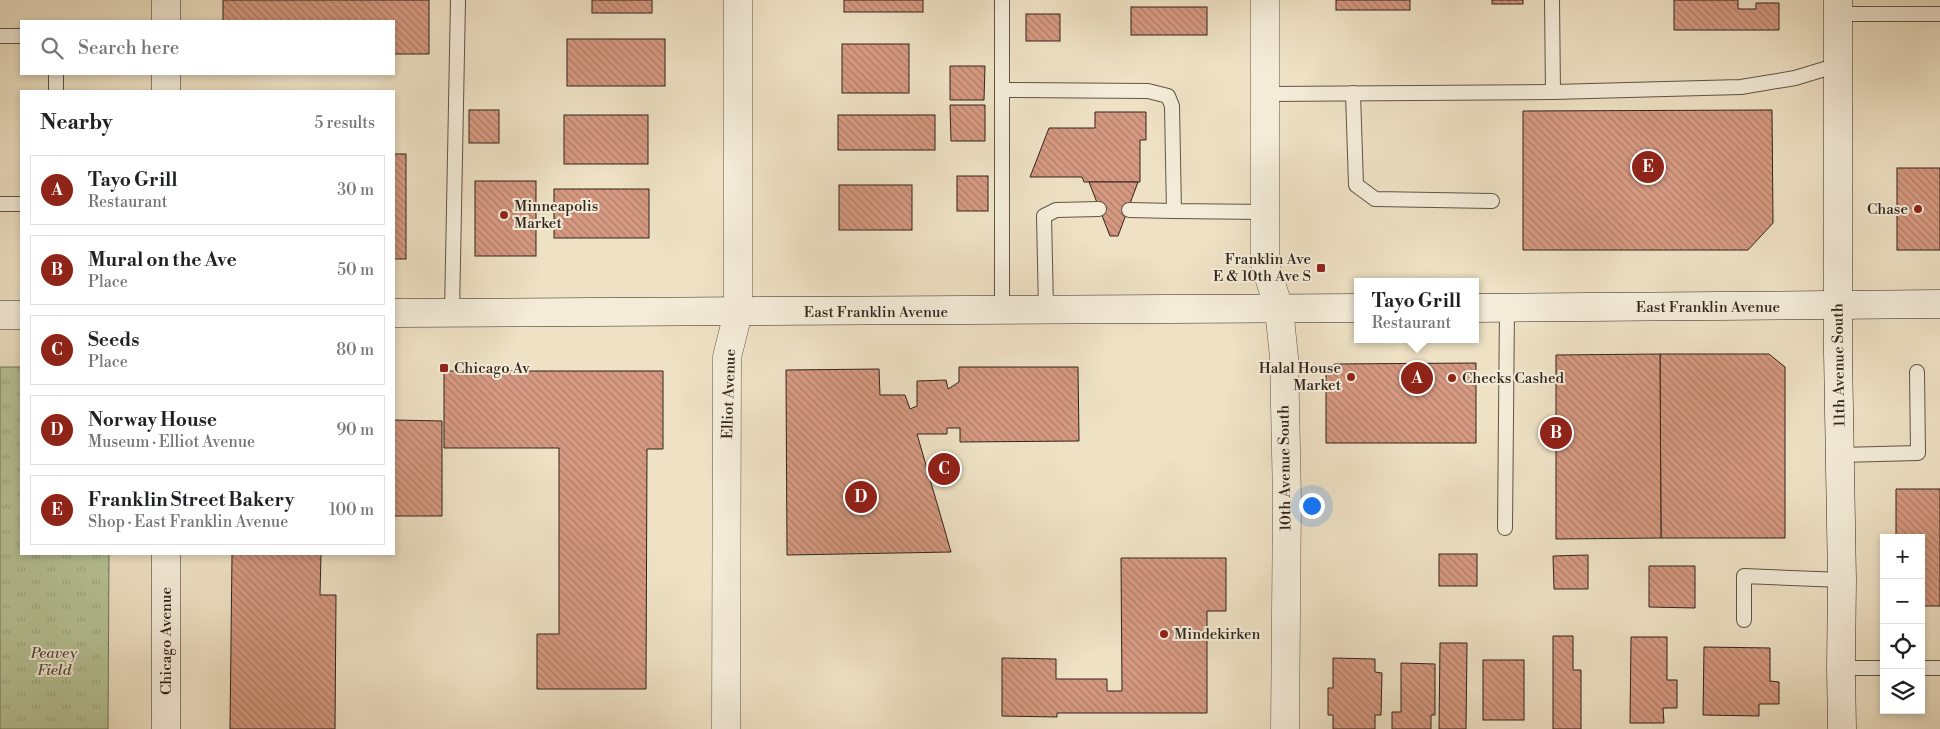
<!DOCTYPE html>
<html lang="en">
<head>
<meta charset="utf-8">
<style>
  :root { --surface:#fff; --page:#f2f2f2; --text:#202124; --muted:#757577; --line:#e0e0e0; --accent:#8f2418 }
  body { margin:0; font-family:"Libre Bodoni",serif; background:var(--page); color:var(--text) }
  .controls { position:absolute; right:15px; bottom:15px; display:grid; overflow:hidden; border-radius:0px; box-shadow:0 2px 8px #0003 }
  .controls button { width:45px; height:45px; display:grid; place-items:center; padding:0; border:0; border-bottom:1px solid var(--line); background:var(--surface); color:var(--text); font:25px sans-serif }
  .you { position:absolute; left:1311px; top:505px; width:18px; height:18px; margin:-12px; border:4px solid #fff; border-radius:50%; background:#1a73e8; box-shadow:0 0 0 8px #1a73e833 }
  .badge { display:grid; place-items:center; width:32px; height:32px; border-radius:50%; background:var(--accent); color:#fff; font-size:16px; font-weight:700 }
  .pin { position:absolute; translate:-50% -50%; border:2px solid #fff; box-shadow:0 1px 5px #0006 }
  .popup { position:absolute; left:1354px; top:278px; width:125px; height:65px; box-sizing:border-box; display:grid; place-content:center; border-radius:0px; background:var(--surface); filter:drop-shadow(0 1px 4px #0005); font-size:16px; white-space:nowrap; color:var(--muted) }
  .popup b { font-size:19px; color:var(--text) }
  .popup::after { content:''; position:absolute; left:50%; top:100%; margin-left:-10px; border:10px solid transparent; border-top-color:var(--surface) }
  .list { margin:0; padding:0; list-style:none }
  h2 { display:flex; justify-content:space-between; align-items:center; height:65px; margin:0; padding:0 20px; font-size:21px }
  h2 small { font-size:16px; font-weight:400; color:var(--muted) }
  .list li { display:grid; grid-template-columns:32px 1fr auto; gap:15px; align-items:center; box-sizing:border-box; height:70px; margin:0 10px 10px; padding:0 10px; border:1px solid var(--line); border-radius:0px }
  .list b { display:block; font-size:19px; white-space:nowrap }
  .list p { margin:0; font-size:16px; white-space:nowrap; color:var(--muted) }
  .list em { font-size:16px; font-style:normal; color:var(--muted) }
  .icon { flex:none; width:28px; height:28px; fill:none; stroke:currentColor; stroke-width:2; stroke-linecap:round; stroke-linejoin:round }
  .map { position:relative; flex:none; width:1940px; height:729px; overflow:hidden }
  .search { position:absolute; background:var(--surface); box-shadow:0 2px 8px #0003; left:20px; top:20px; width:375px; height:55px; display:flex; align-items:center; gap:12px; box-sizing:border-box; padding:0 18px; border-radius:0px; color:var(--muted); font-size:19px }
  .panel { position:absolute; background:var(--surface); box-shadow:0 2px 8px #0003; left:20px; top:90px; width:375px; height:465px; border-radius:0px }
  .map>svg:first-child { display:block }
  .park { fill:url(#park-tufts); stroke:#747458 }
  .building { fill:url(#building-back-hatch); stroke:#31251b }
  .lines { fill:none; stroke-linecap:round; stroke-linejoin:round }
  .lane-casing { stroke:#605445; stroke-width:16 }
  .street-casing { stroke:#605445; stroke-width:29 }
  .secondary-casing { stroke:#31251b; stroke-width:29 }
  .lane { stroke:#f4ecd9; stroke-width:14 }
  .street { stroke:#f4ecd9; stroke-width:28 }
  .secondary { stroke:#f4ecd9; stroke-width:28 }
  .poi-dot { fill:#8f2418; stroke:#f4ecd9; stroke-width:2 }
  .labels { text-anchor:middle; dominant-baseline:central; stroke-width:4; stroke-linejoin:round; paint-order:stroke }
  .poi-label { font-size:15px; fill:#31251b; stroke:#f4ecd9; text-anchor:start }
  .street-label { font-size:15px; fill:#31251b; stroke:#f4ecd9 }
  .park-label { font-size:15px; font-style:italic; fill:#524c3a; stroke:#f4ecd9 }
</style>
</head>
<body>
<div class="map">
<svg width="1940" height="729" viewBox="0 0 1940 729">
  <defs>
    <pattern id="park-tufts" width="24" height="20" patternUnits="userSpaceOnUse" patternTransform="scale(1.25)"><rect width="24" height="20" fill="#b6c396"/><path d="M3 7l-1-3M5 7V3M7 7l1-3M15 17l-1-3M17 17v-4M19 17l1-3" fill="none" stroke="#9da781"/></pattern>
    <pattern id="building-back-hatch" width="6" height="6" patternUnits="userSpaceOnUse" patternTransform="scale(1.25)"><rect width="6" height="6" fill="#d69981"/><path d="M-1 5l2 2M0 0l6 6M5-1l2 2" fill="none" stroke="#ae7d69"/></pattern>
  </defs>
  <rect width="100%" height="100%" fill="#eee1c4"/>
  <filter id="stains"><feTurbulence type="fractalNoise" baseFrequency=".004" numOctaves="4"/><feColorMatrix values="0 0 0 0 .2 0 0 0 0 .09 0 0 0 0 .02 0 0 0 .5 -.17"/></filter>
  <radialGradient id="worn" r=".72"><stop offset=".6" stop-color="#630" stop-opacity="0"/><stop offset="1" stop-color="#630" stop-opacity=".3"/></radialGradient>
  <polygon class="park" points="0,367 21,367 21,554 109,554 108,729 0,729"/>
  <g class="building">
    <polygon points="223,0 429,0 429,54 394,54 394,21 223,21"/>
    <rect x="592" y="0" width="60" height="13"/>
    <rect x="844" y="0" width="79" height="12"/>
    <rect x="1336" y="0" width="74" height="10"/>
    <rect x="1492" y="0" width="31" height="4"/>
    <polygon points="1674,0 1738,0 1738,9 1756,9 1756,3 1779,3 1779,30 1674,30"/>
    <rect x="1131" y="7" width="76" height="28"/>
    <rect x="1026" y="14" width="34" height="27"/>
    <rect x="567" y="39" width="98" height="47"/>
    <rect x="842" y="44" width="67" height="49"/>
    <polygon points="950,66 985,66 984,100 950,100"/>
    <polygon points="950,105 985,105 985,141 951,141"/>
    <rect x="469" y="110" width="30" height="33"/>
    <polygon points="1772,110 1773,223 1748,250 1523,250 1523,111"/>
    <polygon points="1095,112 1146,112 1146,140 1140,140 1140,182 1084,182 1082,177 1030,177 1049,128 1095,128"/>
    <rect x="564" y="115" width="84" height="49"/>
    <rect x="838" y="115" width="97" height="35"/>
    <rect x="394" y="154" width="12" height="105"/>
    <rect x="1897" y="168" width="43" height="82"/>
    <rect x="957" y="176" width="31" height="35"/>
    <rect x="475" y="181" width="61" height="75"/>
    <polygon points="1089,182 1138,182 1118,236 1110,236"/>
    <rect x="839" y="185" width="73" height="45"/>
    <rect x="554" y="189" width="95" height="49"/>
    <polygon points="1660,354 1769,354 1785,367 1785,538 1661,538"/>
    <polygon points="1660,354 1661,538 1556,539 1556,355"/>
    <polygon points="1476,363 1476,443 1326,443 1326,370 1330,366 1335,364"/>
    <polygon points="959,367 1078,367 1079,441 960,442 960,428 947,428 947,434 917,434 951,552 787,555 786,370 879,369 880,395 905,395 910,409 917,406 917,381 946,380 948,389 959,382"/>
    <polygon points="444,371 663,371 663,449 647,449 646,689 537,689 537,634 559,634 559,448 444,448"/>
    <polygon points="394,420 442,421 442,516 394,516"/>
    <polygon points="1896,489 1940,489 1940,606 1921,606 1921,538 1896,538"/>
    <polygon points="232,554 321,554 320,595 336,595 335,729 230,729"/>
    <rect x="1439" y="554" width="38" height="32"/>
    <polygon points="1588,555 1588,589 1554,589 1553,556"/>
    <polygon points="1121,558 1226,558 1226,611 1207,611 1207,713 1057,713 1057,717 1002,716 1002,658 1056,659 1056,679 1107,679 1107,691 1122,691"/>
    <polygon points="1649,566 1695,566 1695,608 1649,607"/>
    <polygon points="1553,636 1573,636 1573,670 1581,670 1581,729 1553,729"/>
    <polygon points="1631,637 1667,637 1667,680 1677,680 1677,708 1663,708 1664,723 1630,723"/>
    <polygon points="1440,643 1467,643 1466,729 1439,729"/>
    <polygon points="1704,647 1770,648 1770,681 1779,682 1779,704 1759,704 1759,716 1703,715"/>
    <polygon points="1333,658 1375,659 1375,672 1382,673 1381,715 1375,715 1375,729 1333,729 1333,715 1328,715 1328,688 1333,688"/>
    <rect x="1483" y="660" width="41" height="60"/>
    <polygon points="1401,663 1435,664 1435,715 1431,715 1431,729 1392,729 1392,712 1401,712"/>
  </g>
  <g class="lines">
    <defs>
      <g id="lane">
        <polyline points="1002,0 1002,311"/>
        <polyline points="1552,0 1553,92"/>
        <polyline points="1838,14 1940,14"/>
        <polyline points="0,36 21,36"/>
        <polyline points="56,74 56,91"/>
        <polyline points="1002,90 1148,91 1168,96 1172,106 1174,211 1265,212"/>
        <polyline points="1353,93 1356,185 1375,199 1492,201"/>
        <polyline points="1265,94 1553,92 1741,87 1795,78 1838,65"/>
        <polyline points="0,204 21,204"/>
        <polyline points="1129,210 1174,211"/>
        <polyline points="1046,310 1044,216 1056,210 1099,209"/>
        <polyline points="452,313 458,0"/>
        <polyline points="1840,455 1918,453 1917,372"/>
        <polyline points="1505,528 1507,307"/>
        <polyline points="1744,620 1744,576 1842,580"/>
        <polyline points="1841,668 1884,668"/>
        <polyline points="1921,668 1940,668"/>
      </g>
      <g id="street">
        <polyline points="1265,0 1265,264 1279,309 1284,357 1287,499 1285,729"/>
        <polyline points="726,729 727,357 738,313 738,0"/>
      </g>
      <g id="secondary">
        <polyline points="166,0 166,21"/>
        <polyline points="1838,0 1838,353 1842,580 1841,668 1842,729"/>
        <polyline points="166,74 166,91"/>
        <polyline points="1476,308 1940,304"/>
        <polyline points="394,313 1358,308"/>
        <polyline points="0,315 21,315"/>
        <polyline points="166,729 166,554"/>
      </g>
    </defs>
    <use href="#lane" class="lane-casing"/>
    <use href="#street" class="street-casing"/>
    <use href="#secondary" class="secondary-casing"/>
    <use href="#lane" class="lane"/>
    <use href="#street" class="street"/>
    <use href="#secondary" class="secondary"/>
  </g>
  <g class="poi-dot">
    <circle cx="1918" cy="209" r="5"/>
    <circle cx="504" cy="215" r="5"/>
    <rect x="1316" y="263" width="10" height="10" rx="2.5"/>
    <rect x="439" y="363" width="10" height="10" rx="2.5"/>
    <circle cx="1351" cy="377" r="5"/>
    <circle cx="1452" cy="378" r="5"/>
    <circle cx="1164" cy="634" r="5"/>
  </g>
  <g class="labels">
    <g class="poi-label">
      <text x="514" y="206">Minneapolis<tspan x="514" dy="17">Market</tspan></text>
      <text x="1908" y="209" text-anchor="end">Chase</text>
      <text x="1311" y="259" text-anchor="end">Franklin Ave<tspan x="1311" dy="17">E &amp; 10th Ave S</tspan></text>
      <text x="454" y="368">Chicago Av</text>
      <text x="1341" y="368" text-anchor="end">Halal House<tspan x="1341" dy="17">Market</tspan></text>
      <text x="1462" y="378">Checks Cashed</text>
      <text x="1174" y="634">Mindekirken</text>
    </g>
    <g class="street-label">
      <text x="1708" y="307">East Franklin Avenue</text>
      <text x="876" y="312">East Franklin Avenue</text>
      <text transform="translate(1839 365) rotate(-91)">11th Avenue South</text>
      <text transform="translate(729 394) rotate(-88)">Elliot Avenue</text>
      <text transform="translate(1285 468) rotate(-91)">10th Avenue South</text>
      <text transform="translate(166 641) rotate(-90)">Chicago Avenue</text>
    </g>
    <g class="park-label">
      <text x="54" y="653">Peavey<tspan x="54" dy="17">Field</tspan></text>
    </g>
  </g>
  <rect width="100%" height="100%" filter="url(#stains)"/>
  <rect width="100%" height="100%" fill="url(#worn)"/>
</svg>
<div class="controls">
<button>+</button>
<button>−</button>
<button><svg class="icon" aria-label="locate" viewBox="0 0 24 24"><circle cx="12" cy="12" r="6"/><path d="M12 2v4M12 18v4M2 12h4M18 12h4"/></svg></button>
<button><svg class="icon" aria-label="layers" viewBox="0 0 24 24"><path d="M12 4l9 5-9 5-9-5zM3 14l9 5 9-5"/></svg></button>
</div>
<div class="you"></div>
<div class="pin badge" style="left:1417px;top:378px">A</div>
<div class="popup"><b>Tayo Grill</b>Restaurant</div>
<div class="pin badge" style="left:1556px;top:433px">B</div>
<div class="pin badge" style="left:944px;top:469px">C</div>
<div class="pin badge" style="left:861px;top:497px">D</div>
<div class="pin badge" style="left:1648px;top:167px">E</div>
<div class="search"><svg class="icon" aria-label="search" viewBox="0 0 24 24"><circle cx="10" cy="10" r="6"/><path d="M15 15l6 6"/></svg>Search here</div>
<section class="panel">
<h2>Nearby<small>5 results</small></h2>
<ul class="list">
<li><span class="badge">A</span><div><b>Tayo Grill</b><p>Restaurant</p></div><em>30 m</em></li>
<li><span class="badge">B</span><div><b>Mural on the Ave</b><p>Place</p></div><em>50 m</em></li>
<li><span class="badge">C</span><div><b>Seeds</b><p>Place</p></div><em>80 m</em></li>
<li><span class="badge">D</span><div><b>Norway House</b><p>Museum · Elliot Avenue</p></div><em>90 m</em></li>
<li><span class="badge">E</span><div><b>Franklin Street Bakery</b><p>Shop · East Franklin Avenue</p></div><em>100 m</em></li>
</ul>
</section>
</div>
</body>
</html>
